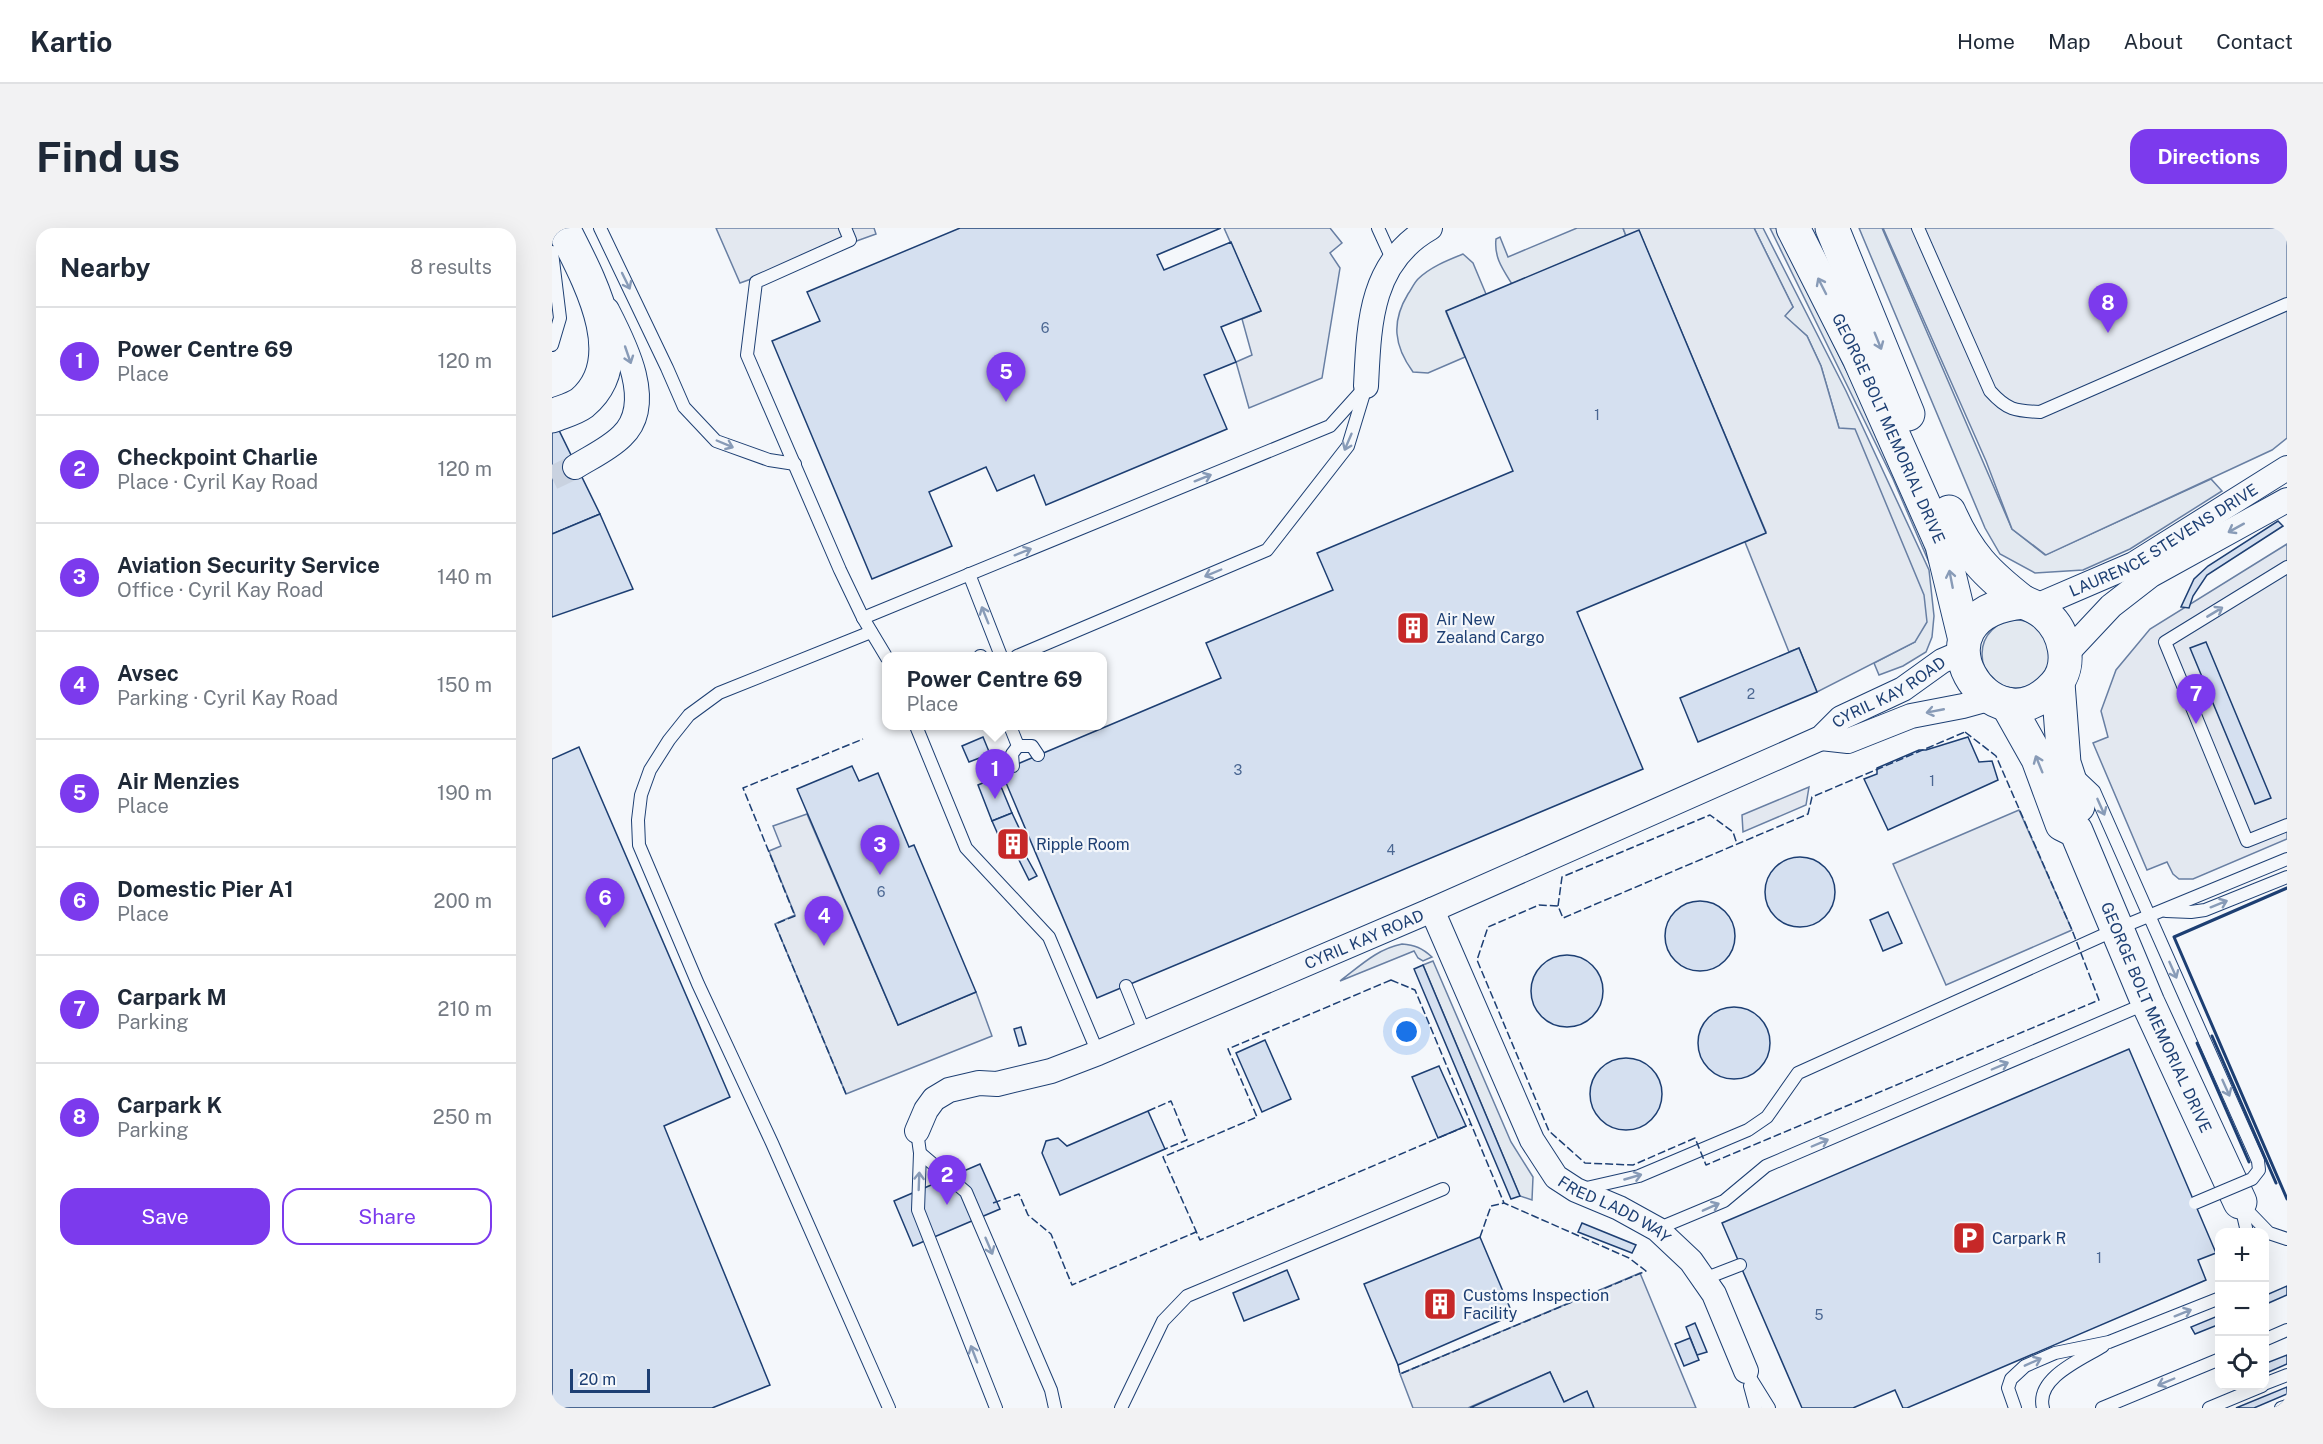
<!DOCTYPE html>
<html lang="en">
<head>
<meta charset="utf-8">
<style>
  :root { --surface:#fff; --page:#f2f2f3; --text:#1f2937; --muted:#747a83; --line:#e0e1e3; --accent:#7c3aed }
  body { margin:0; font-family:"Public Sans",sans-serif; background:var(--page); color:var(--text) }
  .controls { position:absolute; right:18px; bottom:18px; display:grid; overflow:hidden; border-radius:12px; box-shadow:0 6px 24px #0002 }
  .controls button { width:54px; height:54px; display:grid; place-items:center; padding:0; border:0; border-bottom:2px solid var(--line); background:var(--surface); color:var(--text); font:30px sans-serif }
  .scale { position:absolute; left:18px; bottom:15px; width:80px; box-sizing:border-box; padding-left:6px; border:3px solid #1d3f73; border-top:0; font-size:16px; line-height:21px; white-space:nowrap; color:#1d3f73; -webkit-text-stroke:4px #f4f7fb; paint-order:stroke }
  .you { position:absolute; left:855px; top:804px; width:21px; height:21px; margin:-15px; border:4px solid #fff; border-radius:50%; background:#1a73e8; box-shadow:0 0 0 9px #1a73e833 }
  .badge { display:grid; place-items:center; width:39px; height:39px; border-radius:50%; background:var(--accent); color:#fff; font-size:20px; font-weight:700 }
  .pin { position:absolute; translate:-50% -50px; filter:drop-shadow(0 2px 3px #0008) }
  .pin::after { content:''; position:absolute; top:32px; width:21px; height:18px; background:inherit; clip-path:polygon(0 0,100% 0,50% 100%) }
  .popup { position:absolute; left:330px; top:424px; width:225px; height:78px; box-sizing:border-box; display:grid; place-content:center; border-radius:12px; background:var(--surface); filter:drop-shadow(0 2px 4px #0005); font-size:20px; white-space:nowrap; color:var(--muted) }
  .popup b { font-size:22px; color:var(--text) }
  .popup::after { content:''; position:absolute; left:50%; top:100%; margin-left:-12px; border:12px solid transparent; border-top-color:var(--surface) }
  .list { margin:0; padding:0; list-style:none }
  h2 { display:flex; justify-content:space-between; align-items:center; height:78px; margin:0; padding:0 24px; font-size:26px }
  h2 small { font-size:20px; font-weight:400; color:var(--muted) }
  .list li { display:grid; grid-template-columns:39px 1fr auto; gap:18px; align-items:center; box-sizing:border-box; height:108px; padding:0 24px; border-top:2px solid var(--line) }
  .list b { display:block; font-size:22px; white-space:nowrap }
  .list p { margin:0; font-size:20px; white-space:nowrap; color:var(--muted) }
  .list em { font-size:20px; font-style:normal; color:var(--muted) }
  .actions { display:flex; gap:12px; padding:18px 24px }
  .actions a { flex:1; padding:14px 0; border:2px solid var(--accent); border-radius:18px; text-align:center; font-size:21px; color:var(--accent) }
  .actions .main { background:var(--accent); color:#fff }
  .icon { flex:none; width:33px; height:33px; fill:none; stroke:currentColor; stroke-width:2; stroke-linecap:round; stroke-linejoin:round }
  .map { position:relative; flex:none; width:1735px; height:1180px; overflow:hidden; border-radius:18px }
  header { display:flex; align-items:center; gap:36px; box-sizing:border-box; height:84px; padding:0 30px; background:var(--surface); border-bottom:2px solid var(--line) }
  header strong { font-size:28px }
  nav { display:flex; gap:33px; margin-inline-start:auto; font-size:21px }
  .intro { display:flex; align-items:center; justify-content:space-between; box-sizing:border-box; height:144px; padding:0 36px }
  h1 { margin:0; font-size:42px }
  .button { padding:15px 27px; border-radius:18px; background:var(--accent); color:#fff; font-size:21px; font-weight:700 }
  main { display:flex; gap:36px; padding:0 36px }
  aside { flex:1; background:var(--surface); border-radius:18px; box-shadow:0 6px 24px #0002 }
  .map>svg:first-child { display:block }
  .green { fill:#e3e9f0; stroke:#687fa3; stroke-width:1.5 }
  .parking { fill:#e3e8f0; stroke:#687fa3; stroke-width:1.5 }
  .building { fill:#d5e0f0; stroke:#1d3f73; stroke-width:1.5 }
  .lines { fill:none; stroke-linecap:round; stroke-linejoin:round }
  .street-tunnel { stroke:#c9d2e0; stroke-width:24; stroke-dasharray:24 12; stroke-linecap:butt }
  .lane-casing { stroke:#1d3f73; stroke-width:14 }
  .street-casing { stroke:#1d3f73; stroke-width:26 }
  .secondary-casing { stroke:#1d3f73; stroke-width:35 }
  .lane { stroke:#f4f7fb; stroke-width:12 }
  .street { stroke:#f4f7fb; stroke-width:24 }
  .secondary { stroke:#f4f7fb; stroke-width:33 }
  .lane-bridge-casing { stroke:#1d3f73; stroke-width:14; stroke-linecap:butt }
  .lane-bridge { stroke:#f4f7fb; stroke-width:12 }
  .fence { stroke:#1d3f73; stroke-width:1.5; stroke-dasharray:8 3; stroke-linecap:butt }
  .wall { stroke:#1d3f73; stroke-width:3 }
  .oneway { stroke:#889bb7 }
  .labels { text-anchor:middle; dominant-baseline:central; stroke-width:4.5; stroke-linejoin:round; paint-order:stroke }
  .number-label { font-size:14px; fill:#4b6792 }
  .street-label { font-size:16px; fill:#1d3f73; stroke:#f4f7fb }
  .poi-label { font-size:16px; fill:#1d3f73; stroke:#f4f7fb; text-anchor:start }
</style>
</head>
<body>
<header>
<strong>Kartio</strong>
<nav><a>Home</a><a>Map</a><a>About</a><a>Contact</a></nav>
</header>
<div class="intro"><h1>Find us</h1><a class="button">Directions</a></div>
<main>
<aside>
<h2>Nearby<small>8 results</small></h2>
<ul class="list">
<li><span class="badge">1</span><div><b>Power Centre 69</b><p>Place</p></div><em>120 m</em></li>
<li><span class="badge">2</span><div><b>Checkpoint Charlie</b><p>Place · Cyril Kay Road</p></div><em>120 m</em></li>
<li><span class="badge">3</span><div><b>Aviation Security Service</b><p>Office · Cyril Kay Road</p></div><em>140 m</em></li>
<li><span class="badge">4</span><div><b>Avsec</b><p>Parking · Cyril Kay Road</p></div><em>150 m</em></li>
<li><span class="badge">5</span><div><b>Air Menzies</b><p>Place</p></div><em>190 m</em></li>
<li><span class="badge">6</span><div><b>Domestic Pier A1</b><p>Place</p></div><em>200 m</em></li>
<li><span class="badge">7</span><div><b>Carpark M</b><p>Parking</p></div><em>210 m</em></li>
<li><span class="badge">8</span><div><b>Carpark K</b><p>Parking</p></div><em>250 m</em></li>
</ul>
<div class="actions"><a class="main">Save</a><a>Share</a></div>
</aside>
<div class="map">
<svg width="1735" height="1180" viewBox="0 0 1735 1180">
  <rect width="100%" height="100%" fill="#f4f7fb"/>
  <g class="green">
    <path d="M1025 0H1071L1074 8 960 56C950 40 942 29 944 11L948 9 956 29Z"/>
    <polygon points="1202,0 1211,0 1294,163 1377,342 1382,388 1380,409 1374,424 1351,438 1327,447 1322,435 1363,414 1287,200 1269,138 1255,108 1232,88 1241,79"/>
    <polygon points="1218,0 1225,0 1355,267 1382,346 1341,251"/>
    <polygon points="1307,0 1330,0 1460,301 1493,327 1659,251 1670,263 1578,321 1531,342 1483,345 1448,326 1433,300"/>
    <path d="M911 26 921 35 934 66 894 84 913 129 876 145 861 144C842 118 839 94 856 66 859 62 862 55 866 51 878 39 896 32 911 26Z"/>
    <circle cx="1464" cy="426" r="34"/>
    <path d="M850 716C863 717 870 720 880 729L871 733 866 730 862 723 788 753C808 738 825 721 850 716Z"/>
    <polygon points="881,733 959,914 981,949 980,972 968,968 871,737"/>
  </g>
  <g class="parking">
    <polygon points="164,0 322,0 324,6 188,55"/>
    <polygon points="672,0 778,0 790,15 778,25 788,40 770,150 697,180 684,134 700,127 690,91 709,83"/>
    <polygon points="1071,0 1202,0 1241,79 1233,88 1255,108 1269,138 1287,200 1303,201 1372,367 1375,394 1363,414 1265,464 1247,420 1237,424 1193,314 1214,304 1087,3 1074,8"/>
    <polygon points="1331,0 1735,0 1735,210 1720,222 1494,327 1460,301 1434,233"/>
    <polygon points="1735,316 1735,611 1641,651 1627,651 1621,646 1615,634 1595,642 1541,515 1556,509 1549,483 1564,442 1598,401"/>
    <polygon points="1257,559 1254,577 1191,604 1190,587"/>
    <polygon points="1467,582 1520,702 1394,757 1341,636"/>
    <polygon points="255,586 346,797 424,764 440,808 294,866 223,696 243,687 217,623 229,618 221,598"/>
    <polygon points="1088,1045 1144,1180 1042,1180 1035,1164 1012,1174 998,1144 916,1180 861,1180 848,1146"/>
  </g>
  <g class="building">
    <polygon points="408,0 669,0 605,27 612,42 679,14 709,83 669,99 684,134 652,147 675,201 494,277 482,247 445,263 434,239 377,264 400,318 320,351 220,113 268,93 255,64"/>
    <polygon points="1087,2 1214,305 1025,384 1091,541 545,770 449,543 669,450 654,415 781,362 765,325 961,243 894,83"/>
    <polygon points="0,188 48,286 0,306"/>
    <polygon points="48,286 81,361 0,389 0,306"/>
    <polygon points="1726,293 1731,298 1655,347 1641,368 1637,380 1629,379 1642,351 1656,338"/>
    <polygon points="1654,414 1719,570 1703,576 1638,420"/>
    <polygon points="1247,420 1265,464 1146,514 1128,470"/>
    <polygon points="431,509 438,526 417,534 410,518"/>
    <polygon points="1416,509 1427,534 1440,533 1446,552 1336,602 1312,551 1325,546 1325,540 1367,522 1374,522"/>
    <polygon points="27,519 178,869 112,898 218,1157 160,1180 0,1180 0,531"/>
    <polygon points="300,538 307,553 326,545 357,619 362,617 424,764 346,797 245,561"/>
    <polygon points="445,549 460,585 440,593 426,557"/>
    <polygon points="460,585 468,602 448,611 440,593"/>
    <polygon points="468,602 475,620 455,628 448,611"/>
    <polygon points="474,628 485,648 477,652 467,632"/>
    <circle cx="1248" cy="664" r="35"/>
    <circle cx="1148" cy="708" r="35"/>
    <polygon points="1336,684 1350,715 1331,723 1318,692"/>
    <circle cx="1015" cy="763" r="36"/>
    <polygon points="871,737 968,968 959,971 862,741"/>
    <circle cx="1182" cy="815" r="36"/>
    <polygon points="469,799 474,816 467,818 462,801"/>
    <polygon points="713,812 739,871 710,884 684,825"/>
    <polygon points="1577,821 1664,1025 1646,1032 1654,1052 1355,1180 1351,1180 1343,1162 1301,1180 1250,1180 1170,995"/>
    <circle cx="1074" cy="866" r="36"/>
    <polygon points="887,838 914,898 886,910 860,849"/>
    <polygon points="596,883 613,921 508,967 490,925 494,913 506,910 515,918"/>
    <polygon points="428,936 448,981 361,1018 342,973"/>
    <polygon points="1030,995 1084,1017 1080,1025 1026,1004"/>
    <polygon points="928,1009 961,1087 846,1137 812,1056"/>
    <polygon points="735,1042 747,1071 692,1093 681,1065"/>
    <polygon points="1735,1058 1735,1067 1712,1077 1712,1068"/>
    <polygon points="1668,1087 1668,1096 1643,1106 1639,1099"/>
    <polygon points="1143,1095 1155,1124 1145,1127 1134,1099"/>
    <polygon points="1138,1110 1147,1132 1132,1138 1123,1116"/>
    <polygon points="1735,1127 1735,1136 1712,1146 1712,1136"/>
    <polygon points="998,1144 1012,1174 1035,1163 1042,1180 918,1180"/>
    <polygon points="1735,1159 1735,1166 1702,1180 1684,1180"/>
  </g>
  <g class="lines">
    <polyline class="street-tunnel" points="0,250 23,239"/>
    <defs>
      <g id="lane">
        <polyline points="48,0 115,140 132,179 164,213 217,232 243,236"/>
        <polyline points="293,0 298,12 204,54 195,127 288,342 311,390 335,430"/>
        <polyline points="826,0 841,33"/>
        <path d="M1366 0 1438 163C1455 182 1463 183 1488 184L1735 76"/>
        <polyline points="0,24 8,90 0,117"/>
        <polyline points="1735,339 1613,414 1695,613 1735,597"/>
        <polyline points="417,346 449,428"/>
        <polyline points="311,390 778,198 814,158"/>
        <polyline points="319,404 167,465 137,487 117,512 98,542 89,567 86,592 87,617 146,756 220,915 337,1180"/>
        <polyline points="428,428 429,428"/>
        <polyline points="465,428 715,322 796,218 813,162"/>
        <polyline points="364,498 414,620 497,709 546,825"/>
        <polyline points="458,498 466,518 460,526 461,538"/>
        <polyline points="466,518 480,518 486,527"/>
        <polyline points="1525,547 1542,563 1650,807"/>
        <polyline points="1614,683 1639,684 1653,682 1735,649"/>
        <polyline points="574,758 593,805"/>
        <polyline points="365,903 368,925 366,982 444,1180"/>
        <polyline points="368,925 414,964 499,1162 503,1180"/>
        <polyline points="1030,961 1087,948 1196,902 1215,889 1246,845 1565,701 1735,631"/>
        <polyline points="1688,975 1717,1005 1735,1011"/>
        <polyline points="1689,978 1695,1004"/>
        <polyline points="1105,1001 1172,973 1214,938 1595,775"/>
        <polyline points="1152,1051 1188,1037"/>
        <polyline points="1712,1112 1735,1102"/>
        <polyline points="1194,1143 1217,1180"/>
        <polyline points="1712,1156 1735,1147"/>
        <polyline points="1198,1158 1204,1180"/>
        <polyline points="569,1180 611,1093 635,1068 891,961"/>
        <polyline points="1463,1180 1456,1160 1459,1151 1473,1138 1503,1125 1557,1114 1668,1070"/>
        <path d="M1491 1180C1483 1150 1530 1131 1551 1118"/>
        <polyline points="1550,1180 1668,1131"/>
        <polyline points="1657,1180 1710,1158"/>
        <polyline points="1729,1180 1735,1178"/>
      </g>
      <g id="street">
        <path d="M814 158C817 96 818 34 878 0"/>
        <path d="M23 239C39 229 57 221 70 208 104 176 72 115 55 82"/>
        <path id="s1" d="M1482 379 1582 336 1735 240"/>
        <polyline points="1514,426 1559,378 1599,347 1735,272"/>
        <polyline points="1269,510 1296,513 1359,488 1411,478 1440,470"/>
        <path id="s2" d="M880 682 980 912 1004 949 1024 962 1067 980 1105 1001 1139 1033 1162 1066 1194 1143"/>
        <path id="s3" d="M365 903 374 882 382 871 397 862 427 855 445 856 499 843 546 825 880 682 1269 510 1289 490 1351 461 1390 433 1411 424"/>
      </g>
      <g id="secondary">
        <path id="s4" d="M1241 0 1307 130 1390 317 1412 408"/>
        <polyline points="1280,0 1356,186"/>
        <path d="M0 188C9 184 22 181 30 175 83 131 35 48 11 0"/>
        <path d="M1397 284C1416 327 1434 345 1471 374"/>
        <path d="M1471 374C1479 377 1488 381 1494 387 1513 404 1521 437 1503 457 1439 529 1351 386 1471 374Z"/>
        <polyline points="1506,455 1512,535 1526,578"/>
        <path id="s5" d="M1455 476 1486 531 1510 596 1524 603 1596 775 1688 974"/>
      </g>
    </defs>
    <use href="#lane" class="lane-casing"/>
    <use href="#street" class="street-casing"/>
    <use href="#secondary" class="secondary-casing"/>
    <use href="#lane" class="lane"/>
    <use href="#street" class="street"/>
    <use href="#secondary" class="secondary"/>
    <defs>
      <polyline id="lane-bridge" points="1643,975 1700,951 1707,942 1706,933 1650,807"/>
    </defs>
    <use href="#lane-bridge" class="lane-bridge-casing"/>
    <use href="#lane-bridge" class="lane-bridge"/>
    <g class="fence">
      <polygon points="1413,504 1444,528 1520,702 1547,772 1154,937 1143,910 1081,937 1033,935 997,903 925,732 936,699 987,677 1006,678 1011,690 1256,586 1260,569"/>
      <polyline points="1006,678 1010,649 1158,587 1181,604 1185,616"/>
      <polygon points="839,752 863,762 919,896 648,1012 611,929 705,889 676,821"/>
      <polyline points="294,866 223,696 243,688 191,560 311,511"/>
      <polyline points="596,883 619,873 635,912 613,921"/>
      <polyline points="441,975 467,966 476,987 499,1006 520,1057 644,1004"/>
      <polyline points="928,1009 939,978 952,975"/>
      <polyline points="846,1137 848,1146 1094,1043 1077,1030 952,975 919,896"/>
    </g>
    <g class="wall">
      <polyline points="1735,660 1622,709 1735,971"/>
      <polyline points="1660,808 1724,955"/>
      <polyline points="1645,815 1697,934"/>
    </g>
  </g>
  <defs><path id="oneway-shaft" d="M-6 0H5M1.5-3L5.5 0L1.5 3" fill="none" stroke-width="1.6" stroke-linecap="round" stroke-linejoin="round" transform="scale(1.5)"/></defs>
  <g class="oneway">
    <use href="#oneway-shaft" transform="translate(74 53) rotate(64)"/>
    <use href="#oneway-shaft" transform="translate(1270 58) rotate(-117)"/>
    <use href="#oneway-shaft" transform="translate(1326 113) rotate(68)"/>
    <use href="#oneway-shaft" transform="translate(76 127) rotate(71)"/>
    <use href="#oneway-shaft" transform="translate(796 214) rotate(113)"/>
    <use href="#oneway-shaft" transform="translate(173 216) rotate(23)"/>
    <use href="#oneway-shaft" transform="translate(651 250) rotate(-22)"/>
    <use href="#oneway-shaft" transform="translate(1684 300) rotate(151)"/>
    <use href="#oneway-shaft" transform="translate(471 324) rotate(-22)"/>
    <use href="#oneway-shaft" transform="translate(661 345) rotate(157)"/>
    <use href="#oneway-shaft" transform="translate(1399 351) rotate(-101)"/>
    <use href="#oneway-shaft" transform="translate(1663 384) rotate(-31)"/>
    <use href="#oneway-shaft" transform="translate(433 387) rotate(-112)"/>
    <use href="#oneway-shaft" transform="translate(1383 483) rotate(169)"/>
    <use href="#oneway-shaft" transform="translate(1487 536) rotate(-112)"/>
    <use href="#oneway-shaft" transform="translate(1549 579) rotate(66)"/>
    <use href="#oneway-shaft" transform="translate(1667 676) rotate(-22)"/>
    <use href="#oneway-shaft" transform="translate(1621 742) rotate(66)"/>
    <use href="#oneway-shaft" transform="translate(1448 838) rotate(-23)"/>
    <use href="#oneway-shaft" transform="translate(1674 860) rotate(66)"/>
    <use href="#oneway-shaft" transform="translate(1268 915) rotate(-23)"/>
    <use href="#oneway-shaft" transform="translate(1081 949) rotate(-16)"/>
    <use href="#oneway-shaft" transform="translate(367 953) rotate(-88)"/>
    <use href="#oneway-shaft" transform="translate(1159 979) rotate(-24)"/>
    <use href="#oneway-shaft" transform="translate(437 1018) rotate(67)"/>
    <use href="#oneway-shaft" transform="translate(1631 1085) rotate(-22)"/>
    <use href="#oneway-shaft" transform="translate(422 1126) rotate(-111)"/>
    <use href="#oneway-shaft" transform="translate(1481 1134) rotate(-24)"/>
    <use href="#oneway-shaft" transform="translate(1614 1154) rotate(157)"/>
  </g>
  <defs>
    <symbol id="building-square" viewBox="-11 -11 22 22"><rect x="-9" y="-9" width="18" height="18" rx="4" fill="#c62828" stroke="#f4f7fb"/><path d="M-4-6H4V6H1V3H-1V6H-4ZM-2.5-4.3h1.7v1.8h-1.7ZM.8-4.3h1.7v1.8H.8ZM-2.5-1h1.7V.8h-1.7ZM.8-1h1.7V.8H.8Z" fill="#fff"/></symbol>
    <symbol id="parking-square" viewBox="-11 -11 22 22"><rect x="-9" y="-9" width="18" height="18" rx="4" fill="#c62828" stroke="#f4f7fb"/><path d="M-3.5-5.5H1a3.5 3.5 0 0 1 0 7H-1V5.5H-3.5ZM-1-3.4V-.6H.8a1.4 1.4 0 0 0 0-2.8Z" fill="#fff"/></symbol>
  </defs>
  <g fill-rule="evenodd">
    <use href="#building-square" x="842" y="381" width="38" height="38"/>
    <use href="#building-square" x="442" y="597" width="38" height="38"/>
    <use href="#parking-square" x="1398" y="991" width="38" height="38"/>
    <use href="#building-square" x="869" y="1057" width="38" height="38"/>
  </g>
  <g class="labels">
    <g class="number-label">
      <text x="493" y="100">6</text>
      <text x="1045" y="187">1</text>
      <text x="1199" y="466">2</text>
      <text x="686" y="542">3</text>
      <text x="1380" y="553">1</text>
      <text x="839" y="622">4</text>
      <text x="329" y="664">6</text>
      <text x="1547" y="1030">1</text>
      <text x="1267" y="1087">5</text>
    </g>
    <g class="street-label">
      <text stroke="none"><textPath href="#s4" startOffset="222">GEORGE BOLT MEMORIAL DRIVE</textPath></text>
      <text stroke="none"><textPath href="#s1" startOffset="146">LAURENCE STEVENS DRIVE</textPath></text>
      <text stroke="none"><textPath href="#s3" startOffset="1080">CYRIL KAY ROAD</textPath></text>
      <text stroke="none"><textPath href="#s3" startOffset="498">CYRIL KAY ROAD</textPath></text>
      <text stroke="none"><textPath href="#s5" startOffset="351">GEORGE BOLT MEMORIAL DRIVE</textPath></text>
      <text stroke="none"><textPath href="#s2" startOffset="362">FRED LADD WAY</textPath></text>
    </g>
    <g class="poi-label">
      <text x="884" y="391">Air New<tspan x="884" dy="18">Zealand Cargo</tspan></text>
      <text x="484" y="616">Ripple Room</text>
      <text x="1440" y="1010">Carpark R</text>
      <text x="911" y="1067">Customs Inspection<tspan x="911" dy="18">Facility</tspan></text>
    </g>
  </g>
</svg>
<div class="controls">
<button>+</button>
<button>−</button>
<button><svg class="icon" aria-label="locate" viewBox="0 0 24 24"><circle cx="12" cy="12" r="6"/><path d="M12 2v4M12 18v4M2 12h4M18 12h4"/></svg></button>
</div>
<div class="scale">20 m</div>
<div class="you"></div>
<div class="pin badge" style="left:443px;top:571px">1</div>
<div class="popup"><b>Power Centre 69</b>Place</div>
<div class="pin badge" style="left:395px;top:977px">2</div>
<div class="pin badge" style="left:328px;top:647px">3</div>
<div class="pin badge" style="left:272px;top:718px">4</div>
<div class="pin badge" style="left:454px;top:174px">5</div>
<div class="pin badge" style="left:53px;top:700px">6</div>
<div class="pin badge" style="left:1644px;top:496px">7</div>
<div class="pin badge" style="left:1556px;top:105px">8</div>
</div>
</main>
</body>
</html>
